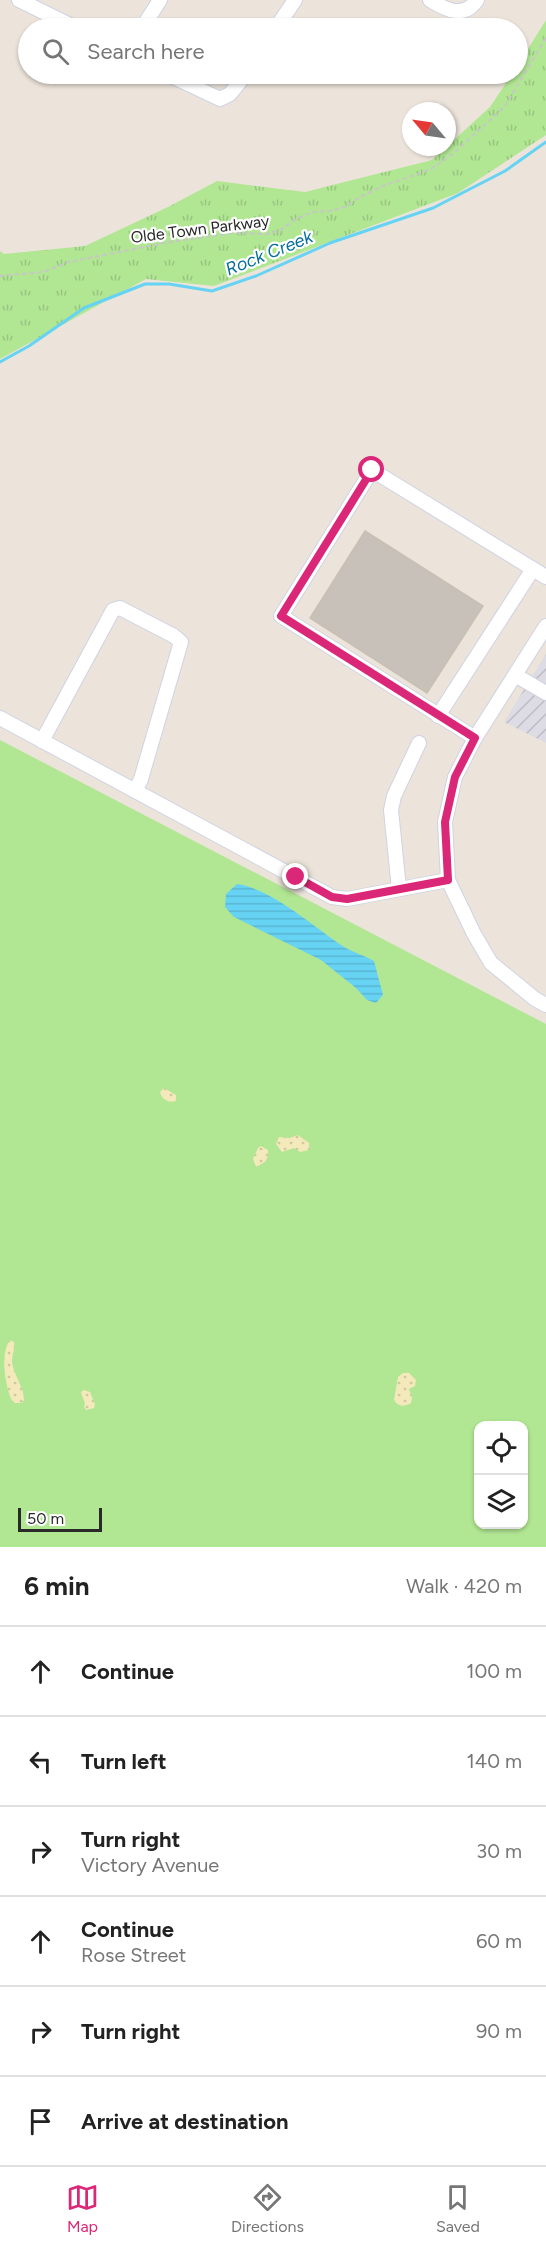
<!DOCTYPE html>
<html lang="en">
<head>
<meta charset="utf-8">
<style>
  :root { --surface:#fff; --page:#f6f6f6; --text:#222; --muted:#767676; --line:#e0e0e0; --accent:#db2777 }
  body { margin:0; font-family:Figtree,sans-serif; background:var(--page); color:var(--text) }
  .controls { position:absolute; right:18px; bottom:18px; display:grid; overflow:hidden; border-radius:12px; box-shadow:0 2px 4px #0004 }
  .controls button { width:54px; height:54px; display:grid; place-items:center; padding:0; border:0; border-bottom:2px solid var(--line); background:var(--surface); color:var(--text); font:30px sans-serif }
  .compass { position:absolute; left:402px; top:102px; width:54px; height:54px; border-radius:50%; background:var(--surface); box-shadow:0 2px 4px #0004; rotate:299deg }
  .scale { position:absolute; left:18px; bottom:15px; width:84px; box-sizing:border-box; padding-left:6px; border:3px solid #292929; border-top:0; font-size:16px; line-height:21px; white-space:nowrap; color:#292929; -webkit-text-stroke:4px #fff; paint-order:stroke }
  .stop { position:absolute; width:18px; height:18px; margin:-14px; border:4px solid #db2777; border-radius:50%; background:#fff }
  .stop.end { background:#db2777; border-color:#fff; box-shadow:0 2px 6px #0008 }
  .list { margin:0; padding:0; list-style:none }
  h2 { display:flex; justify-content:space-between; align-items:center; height:78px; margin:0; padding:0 24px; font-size:26px }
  h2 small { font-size:20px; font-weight:400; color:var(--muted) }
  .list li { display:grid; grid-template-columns:39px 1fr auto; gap:18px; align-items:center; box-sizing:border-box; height:90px; padding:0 24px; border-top:2px solid var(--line) }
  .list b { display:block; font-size:22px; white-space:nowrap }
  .list p { margin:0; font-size:20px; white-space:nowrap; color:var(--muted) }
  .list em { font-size:20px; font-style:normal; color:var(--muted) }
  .icon { flex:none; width:33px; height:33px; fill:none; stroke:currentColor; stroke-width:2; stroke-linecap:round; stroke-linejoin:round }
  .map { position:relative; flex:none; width:546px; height:1547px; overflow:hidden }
  .search { position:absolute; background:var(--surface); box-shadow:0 2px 4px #0004; left:18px; right:18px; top:18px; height:66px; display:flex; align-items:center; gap:15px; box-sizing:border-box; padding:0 21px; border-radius:33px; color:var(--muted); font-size:22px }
  .sheet { height:618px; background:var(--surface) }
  nav { display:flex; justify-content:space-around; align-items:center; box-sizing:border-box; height:84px; border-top:2px solid var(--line); background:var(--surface); font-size:16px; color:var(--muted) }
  nav a { display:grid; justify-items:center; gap:3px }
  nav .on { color:var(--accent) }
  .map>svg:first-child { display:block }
  .industrial { fill:url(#industrial-furrows) }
  .grass { fill:#b1e693; fill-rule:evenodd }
  .sand { fill:url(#sand-dots) }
  .park { fill:url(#park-tufts) }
  .water { fill:url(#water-rules) }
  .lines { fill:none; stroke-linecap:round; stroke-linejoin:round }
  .stream { stroke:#66d3f4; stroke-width:3 }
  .building { fill:#c7c1b9; stroke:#c7c0b3; stroke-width:1.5 }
  .minor-casing { stroke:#cfd3e3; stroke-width:16 }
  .path { stroke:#c7c7c7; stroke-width:2; stroke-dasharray:4.5 3; stroke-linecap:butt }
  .minor { stroke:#fff; stroke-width:14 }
  .route { stroke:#db2777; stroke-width:8 }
  .labels { text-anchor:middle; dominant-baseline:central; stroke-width:4.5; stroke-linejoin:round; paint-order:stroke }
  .street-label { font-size:16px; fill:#292929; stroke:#fff }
  .water-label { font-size:18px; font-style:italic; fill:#066f9f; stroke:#fff }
</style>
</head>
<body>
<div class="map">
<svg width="546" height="1547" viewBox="0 0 546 1547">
  <defs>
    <pattern id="industrial-furrows" width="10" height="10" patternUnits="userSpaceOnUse" patternTransform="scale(1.5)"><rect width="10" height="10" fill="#dddbe4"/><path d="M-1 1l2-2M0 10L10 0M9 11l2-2" fill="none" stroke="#bebcc4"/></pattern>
    <pattern id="sand-dots" width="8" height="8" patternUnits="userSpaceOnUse" patternTransform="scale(1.5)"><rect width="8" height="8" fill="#f3e9ba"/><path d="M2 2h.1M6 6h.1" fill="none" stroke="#d0c8a0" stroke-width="1.8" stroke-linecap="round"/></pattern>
    <pattern id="park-tufts" width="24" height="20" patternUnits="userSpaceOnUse" patternTransform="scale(1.5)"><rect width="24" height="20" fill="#b1e693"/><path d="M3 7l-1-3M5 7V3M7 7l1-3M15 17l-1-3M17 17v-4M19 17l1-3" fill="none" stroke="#98c57f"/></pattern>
    <pattern id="water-rules" width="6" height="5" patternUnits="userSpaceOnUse" patternTransform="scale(1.5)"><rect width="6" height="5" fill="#66d3f4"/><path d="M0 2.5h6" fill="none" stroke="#58b5d1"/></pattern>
  </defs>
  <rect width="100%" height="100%" fill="#ece4da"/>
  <polygon class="industrial" points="546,654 546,743 504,722"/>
  <path class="grass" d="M0 740 546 1024V1547H0ZM478 1426H524V1524H478Z"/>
  <g class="sand">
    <path d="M164 1088 176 1095V1101C168 1103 162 1100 160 1092Z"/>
    <polygon points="298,1135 309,1143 309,1150 300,1152 294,1148 282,1152 276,1144 279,1137 290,1138"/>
    <polygon points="261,1146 268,1150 268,1156 265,1162 256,1167 253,1159 258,1148"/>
    <path d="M10 1340 14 1342C15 1349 12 1355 12 1362 14 1376 24 1387 24 1400L21 1403H15L11 1399C5 1383 0 1353 10 1340Z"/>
    <path d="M403 1373H409L416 1380 415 1386 409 1389 412 1398 411 1403C404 1407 398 1407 394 1400L398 1377Z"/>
    <polygon points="83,1390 90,1392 95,1404 94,1408 86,1410 84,1407 85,1403 81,1393"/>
  </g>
  <polygon class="park" points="546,20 546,135 458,193 214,286 146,279 0,359 0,251 4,254 85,246 168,207 217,181 305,192 432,160 490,107 512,74 518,74 518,65"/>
  <path class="water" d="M237 884C271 889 312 925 341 945 351 952 364 955 374 961L383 995 376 1003 367 1000 356 988 321 960 234 917 225 907 226 894Z"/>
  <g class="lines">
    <polyline class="stream" points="0,362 29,346 84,308 145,284 169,284 212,291 256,276 330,243 433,208 505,171 546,142"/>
  </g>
  <polygon class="building" points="365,531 483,606 427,693 310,618"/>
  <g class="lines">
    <defs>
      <g id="minor">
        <polyline points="19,0 76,28"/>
        <path d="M430 0C446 10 464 19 477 0"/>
        <polyline points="142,28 160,0"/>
        <polyline points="276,28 295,0"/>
        <polyline points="167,74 220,99 230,94 246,74"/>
        <polyline points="546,626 475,738 455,777 445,822 448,880 474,934 491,963 535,999 546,1005"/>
        <polyline points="515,675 546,693"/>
        <polyline points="438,716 533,569"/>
        <polyline points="0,718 332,897 347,899 448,880"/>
        <polyline points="475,738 281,616 372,470 546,577"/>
        <polyline points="42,741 113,610 120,608 174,636 181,642 141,779 135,791"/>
        <polyline points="399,889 391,810 394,796 419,743"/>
      </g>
    </defs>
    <use href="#minor" class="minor-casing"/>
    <polyline class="path" points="0,276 43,272 69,262 169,242 233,233 266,234 279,231 296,219 313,212 330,211 345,207 360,197 383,186 431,169 453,154 505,106 546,38"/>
    <use href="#minor" class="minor"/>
  </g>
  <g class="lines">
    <polyline class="route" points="296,877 332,897 347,899 448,880 445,822 455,777 475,738 281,616 372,470"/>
  </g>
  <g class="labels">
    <g class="street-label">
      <text transform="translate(200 229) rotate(-7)">Olde Town Parkway</text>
    </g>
    <g class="water-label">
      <text transform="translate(269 253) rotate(-22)">Rock Creek</text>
    </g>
  </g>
</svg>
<div class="controls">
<button><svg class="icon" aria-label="locate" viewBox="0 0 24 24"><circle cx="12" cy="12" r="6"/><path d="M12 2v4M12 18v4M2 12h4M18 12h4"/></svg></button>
<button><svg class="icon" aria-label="layers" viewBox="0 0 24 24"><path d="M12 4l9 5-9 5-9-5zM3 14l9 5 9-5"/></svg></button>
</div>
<svg class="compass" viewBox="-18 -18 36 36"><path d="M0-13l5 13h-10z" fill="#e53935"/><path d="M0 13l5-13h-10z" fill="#767676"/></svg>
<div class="scale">50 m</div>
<div class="stop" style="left:372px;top:470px"></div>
<div class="stop end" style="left:296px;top:877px"></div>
<div class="search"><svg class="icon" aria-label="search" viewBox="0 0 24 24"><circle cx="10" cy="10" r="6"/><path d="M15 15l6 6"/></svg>Search here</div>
</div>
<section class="sheet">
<h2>6 min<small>Walk · 420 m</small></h2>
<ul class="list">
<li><svg class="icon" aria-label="ahead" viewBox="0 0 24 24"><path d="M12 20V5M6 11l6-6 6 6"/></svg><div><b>Continue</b></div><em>100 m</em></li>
<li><svg class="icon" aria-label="left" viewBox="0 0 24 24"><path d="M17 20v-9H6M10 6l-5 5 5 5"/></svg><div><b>Turn left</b></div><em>140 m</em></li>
<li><svg class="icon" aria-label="right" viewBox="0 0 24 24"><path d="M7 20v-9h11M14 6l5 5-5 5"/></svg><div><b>Turn right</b><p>Victory Avenue</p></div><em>30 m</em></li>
<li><svg class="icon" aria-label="ahead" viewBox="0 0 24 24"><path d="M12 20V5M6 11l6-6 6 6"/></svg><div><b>Continue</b><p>Rose Street</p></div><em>60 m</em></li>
<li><svg class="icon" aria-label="right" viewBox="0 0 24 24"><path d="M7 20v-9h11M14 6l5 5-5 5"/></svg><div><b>Turn right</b></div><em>90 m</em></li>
<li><svg class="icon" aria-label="arrive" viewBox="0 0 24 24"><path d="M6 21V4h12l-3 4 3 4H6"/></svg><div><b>Arrive at destination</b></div></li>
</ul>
</section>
<nav>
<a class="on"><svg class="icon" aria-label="map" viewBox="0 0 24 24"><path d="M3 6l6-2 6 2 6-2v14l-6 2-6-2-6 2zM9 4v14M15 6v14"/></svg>Map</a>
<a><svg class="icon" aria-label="directions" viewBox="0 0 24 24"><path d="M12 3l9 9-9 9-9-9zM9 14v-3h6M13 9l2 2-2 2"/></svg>Directions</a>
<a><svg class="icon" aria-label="saved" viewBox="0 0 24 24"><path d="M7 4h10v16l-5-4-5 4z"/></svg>Saved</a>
</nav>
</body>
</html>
